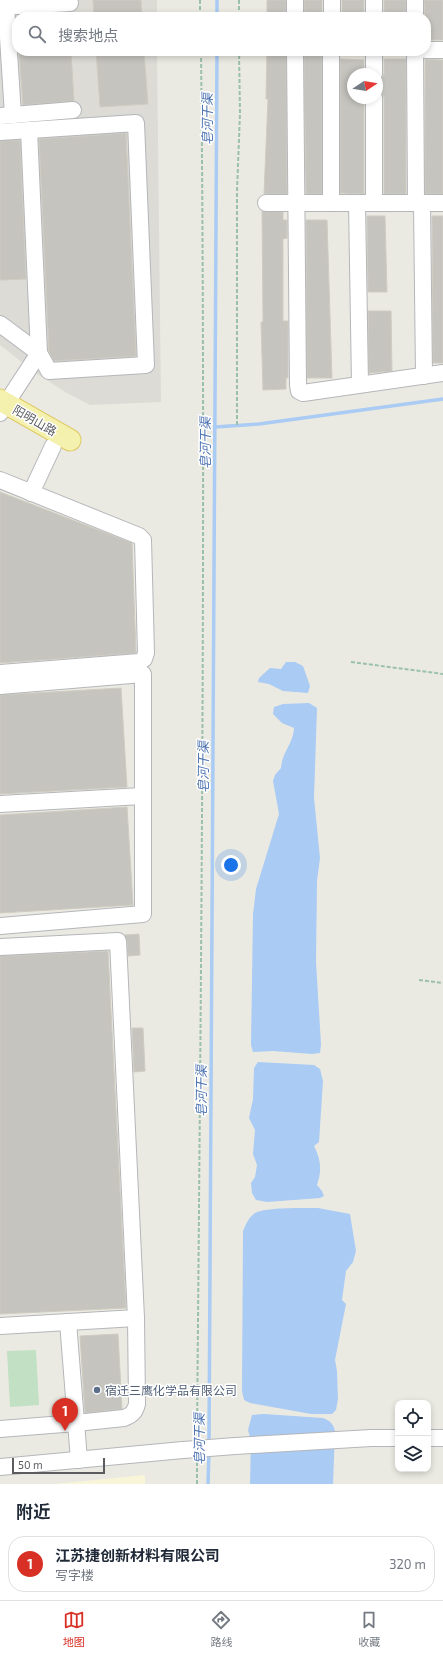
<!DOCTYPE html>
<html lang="zh">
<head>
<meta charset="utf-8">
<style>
  :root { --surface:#fff; --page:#f2f2f3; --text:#1f2937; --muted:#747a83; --line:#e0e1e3; --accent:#d93025 }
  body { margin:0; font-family:"Exo 2","Noto Sans SC",sans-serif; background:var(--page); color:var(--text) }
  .controls { position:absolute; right:12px; bottom:12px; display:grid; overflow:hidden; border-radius:8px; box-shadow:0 2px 6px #0003 }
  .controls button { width:36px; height:36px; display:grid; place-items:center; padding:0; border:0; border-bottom:1px solid var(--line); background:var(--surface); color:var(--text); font:20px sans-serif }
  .compass { position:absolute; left:347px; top:68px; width:36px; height:36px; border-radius:50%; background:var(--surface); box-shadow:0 2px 6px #0003; rotate:78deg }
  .scale { position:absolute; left:12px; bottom:10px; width:93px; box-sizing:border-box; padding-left:4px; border:2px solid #5a5c60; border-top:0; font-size:11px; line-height:14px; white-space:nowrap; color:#5a5c60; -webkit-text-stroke:3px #fff; paint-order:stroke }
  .you { position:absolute; left:231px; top:865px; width:14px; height:14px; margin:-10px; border:3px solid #fff; border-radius:50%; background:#1a73e8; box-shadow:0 0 0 6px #1a73e833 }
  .badge { display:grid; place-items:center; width:26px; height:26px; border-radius:50%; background:var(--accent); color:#fff; font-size:13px; font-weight:700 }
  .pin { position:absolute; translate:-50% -33px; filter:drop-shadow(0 1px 2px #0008) }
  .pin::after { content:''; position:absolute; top:21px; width:14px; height:12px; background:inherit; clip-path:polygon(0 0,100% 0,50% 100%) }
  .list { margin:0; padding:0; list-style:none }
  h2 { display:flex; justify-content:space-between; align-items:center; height:52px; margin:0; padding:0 16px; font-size:17px }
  h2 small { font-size:13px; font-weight:400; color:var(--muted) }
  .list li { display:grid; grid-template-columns:26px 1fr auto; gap:12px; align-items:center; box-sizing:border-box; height:56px; margin:0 8px 8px; padding:0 8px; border:1px solid var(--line); border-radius:16px }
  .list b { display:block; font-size:15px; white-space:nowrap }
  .list p { margin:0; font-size:13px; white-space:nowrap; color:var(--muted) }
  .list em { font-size:13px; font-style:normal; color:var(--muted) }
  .icon { flex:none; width:22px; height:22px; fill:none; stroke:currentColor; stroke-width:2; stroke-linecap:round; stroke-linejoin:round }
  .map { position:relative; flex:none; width:443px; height:1484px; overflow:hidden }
  .search { position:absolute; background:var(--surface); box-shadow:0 2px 6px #0003; left:12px; right:12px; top:12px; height:44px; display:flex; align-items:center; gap:10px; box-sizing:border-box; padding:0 14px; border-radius:16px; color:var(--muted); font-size:15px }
  .sheet { height:116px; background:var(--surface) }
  nav { display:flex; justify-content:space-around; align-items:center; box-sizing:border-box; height:56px; border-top:1px solid var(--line); background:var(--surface); font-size:11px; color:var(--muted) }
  nav a { display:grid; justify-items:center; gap:2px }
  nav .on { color:var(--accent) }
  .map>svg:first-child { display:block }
  .commercial { fill:#f9f5d9 }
  .industrial { fill:#dcdbd6 }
  .green { fill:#c1e0c4 }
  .water { fill:#a9cbf4 }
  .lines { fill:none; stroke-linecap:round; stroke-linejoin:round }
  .stream { stroke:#a9cbf4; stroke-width:3.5 }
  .building { fill:#c6c4be; stroke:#cfccc1 }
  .minor-casing { stroke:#b4b6ba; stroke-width:18 }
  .major-casing { stroke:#dfca67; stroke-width:23 }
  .path { stroke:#9bc0a9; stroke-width:2; stroke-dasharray:4 2; stroke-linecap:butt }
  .minor { stroke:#fff; stroke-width:16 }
  .major { stroke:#f4f0ad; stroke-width:21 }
  .minor-bridge-casing { stroke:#b4b6ba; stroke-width:18; stroke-linecap:butt }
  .minor-bridge { stroke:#fff; stroke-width:16 }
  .service-dot { fill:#5c6f8a; stroke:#fff; stroke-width:1.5 }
  .labels { text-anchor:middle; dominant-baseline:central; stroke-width:3; stroke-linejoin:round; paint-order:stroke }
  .street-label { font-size:12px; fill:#5a5c60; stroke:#fff }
  .service-label { font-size:12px; fill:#4e5e75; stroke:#fff; text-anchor:start }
  .water-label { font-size:13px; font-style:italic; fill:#5075b3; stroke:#fff }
</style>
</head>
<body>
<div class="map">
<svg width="443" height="1484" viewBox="0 0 443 1484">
  <rect width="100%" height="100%" fill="#ebeae2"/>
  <polygon class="commercial" points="145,1475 145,1484 55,1484"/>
  <polygon class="industrial" points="0,0 157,0 157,17 17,17 17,51 157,51 161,402 90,405 67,393 37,374 0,345"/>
  <polygon class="green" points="36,1350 39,1405 10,1407 7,1351"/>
  <g class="water">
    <polygon points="286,662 295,662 303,666 310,686 308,693 283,691 269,684 258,682 259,678 270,668 281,669"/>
    <path d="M309 703 317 708 314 798 320 858 317 881 316 962 321 1044 320 1053 312 1054 273 1051 253 1052 251 1045 253 914 256 889 279 814 273 781 275 775 281 768C282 752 294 742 294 728L282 723 273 714 274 707 283 704Z"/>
    <path d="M258 1062 314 1065 320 1069 323 1081 319 1142 314 1146C321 1159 322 1171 317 1185L322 1191 324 1196 320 1198 267 1202 256 1200 252 1193 251 1183 255 1177 257 1165 253 1154 255 1130 249 1118 253 1099 254 1068Z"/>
    <path d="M318 1208 350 1214 356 1251 353 1262 346 1271 342 1300 346 1304 335 1360 337 1371 338 1399 336 1410 332 1414H311L250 1403 244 1400 242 1391 243 1231C246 1224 249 1217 255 1213 265 1207 305 1208 318 1208Z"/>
    <path d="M264 1414 323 1418C330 1421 333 1423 335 1431L333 1484H250L251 1441 248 1430 252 1415Z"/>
  </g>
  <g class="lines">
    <g class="stream">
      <polyline points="217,17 217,0"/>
      <polyline points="215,427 259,424 443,399"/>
      <polyline points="209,1444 217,51"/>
      <polyline points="208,1484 209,1452"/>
    </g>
  </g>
  <g class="building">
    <polygon points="93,0 141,0 142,17 94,17"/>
    <rect x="267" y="0" width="19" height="17"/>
    <rect x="304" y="0" width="18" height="17"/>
    <rect x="342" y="0" width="22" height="17"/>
    <rect x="384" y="0" width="22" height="17"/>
    <polygon points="424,0 443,0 443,40 426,40"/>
    <polygon points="19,51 71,51 74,101 23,105"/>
    <polygon points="96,51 144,51 148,104 100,107"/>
    <polygon points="267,51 286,51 287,194 264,194 268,99 266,99"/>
    <polygon points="304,51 322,51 322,194 306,194"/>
    <polygon points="340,59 364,60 364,74 353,74 353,98 364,98 364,194 340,193"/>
    <polygon points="384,59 406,59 406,194 384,194 384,98 380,91 380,81 384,74"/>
    <polygon points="425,59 443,60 443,194 425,194"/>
    <polygon points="126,133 136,356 54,361 49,352 39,139"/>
    <polygon points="20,140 26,279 0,280 0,141"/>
    <polygon points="262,211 283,212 283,220 287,220 287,238 283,239 283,321 288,321 288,378 286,378 286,389 263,390 261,322 263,322"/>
    <polygon points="367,216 385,216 387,292 368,292"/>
    <polygon points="432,216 443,216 443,363 433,363"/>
    <polygon points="306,220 327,220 332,378 307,378"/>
    <polygon points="368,311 391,311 392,371 369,373"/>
    <polygon points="0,492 132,543 136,653 0,663"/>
    <polygon points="121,688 127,787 0,794 0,695"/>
    <polygon points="127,807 133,905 0,913 0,815"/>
    <polygon points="139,934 140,955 128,956 127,941 125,935"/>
    <polygon points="108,951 126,1308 0,1314 0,956"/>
    <polygon points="132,1028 143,1028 145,1071 134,1072"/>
    <polygon points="118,1334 122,1409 85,1413 80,1336"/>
  </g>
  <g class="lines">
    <defs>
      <g id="minor">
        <polyline points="295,0 295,17"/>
        <polyline points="415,0 415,17"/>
        <polyline points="6,6 13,115"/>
        <polyline points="0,7 70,3"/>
        <polyline points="332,17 332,0"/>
        <polyline points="374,17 374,0"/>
        <polyline points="426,50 443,50"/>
        <polyline points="295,51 298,385 299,391 303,393 443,373"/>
        <polyline points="415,51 416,202"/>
        <polyline points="374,74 374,51"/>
        <polyline points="0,116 73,110"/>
        <polyline points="0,132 136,123 146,365 49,371 39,353 0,324"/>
        <polyline points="266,203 443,203"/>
        <polyline points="331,203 331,51"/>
        <polyline points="357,203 360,384"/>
        <polyline points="374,203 374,98"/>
        <polyline points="422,203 424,376"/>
        <polyline points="0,413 39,353 29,130"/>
        <polyline points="0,480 139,536 143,540 146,653 144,659 139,662 0,673"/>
        <polyline points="31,493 53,446"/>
        <polyline points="0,686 143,674 143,914 0,926"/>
        <polyline points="0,804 142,796"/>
        <path d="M0 947 118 941 136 1318 137 1404C135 1412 132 1415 124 1418L76 1423 0 1429"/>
        <polyline points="68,1322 79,1460"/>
        <polyline points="0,1326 136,1318"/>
        <polyline points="428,1438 443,1438"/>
        <polyline points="235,1446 371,1438 398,1438"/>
        <polyline points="0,1467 183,1450"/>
      </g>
      <polyline id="major" points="0,400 70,440"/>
    </defs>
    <use href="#minor" class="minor-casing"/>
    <use href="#major" class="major-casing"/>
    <g class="path">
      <polyline points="200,0 200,17"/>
      <polyline points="239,0 239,17"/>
      <polyline points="237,425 237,191 240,113 239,51"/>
      <polyline points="351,662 443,674"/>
      <polyline points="419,980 443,983"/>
      <path d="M197 1436C201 974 206 513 201 51"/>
      <polyline points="197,1484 197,1462"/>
    </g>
    <use href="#minor" class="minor"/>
    <use href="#major" class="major"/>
    <defs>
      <polyline id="minor-bridge" points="183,1450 235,1446"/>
    </defs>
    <use href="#minor-bridge" class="minor-bridge-casing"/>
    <use href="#minor-bridge" class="minor-bridge"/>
  </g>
  <circle class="service-dot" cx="97" cy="1390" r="4"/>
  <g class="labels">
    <g class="street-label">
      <text transform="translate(35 420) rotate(30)">阳明山路</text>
    </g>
    <g class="service-label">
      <text x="105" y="1390">宿迁三鹰化学品有限公司</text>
    </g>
    <g class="water-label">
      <text transform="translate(207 119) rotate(-90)">皂河干渠</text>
      <text transform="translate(205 443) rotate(-90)">皂河干渠</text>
      <text transform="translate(203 767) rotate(-90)">皂河干渠</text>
      <text transform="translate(201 1091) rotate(-90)">皂河干渠</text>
      <text transform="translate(199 1439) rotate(-90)">皂河干渠</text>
    </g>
  </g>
</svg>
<div class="controls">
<button><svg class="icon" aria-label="locate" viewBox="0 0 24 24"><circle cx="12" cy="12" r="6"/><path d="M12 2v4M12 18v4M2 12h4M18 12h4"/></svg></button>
<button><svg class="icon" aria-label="layers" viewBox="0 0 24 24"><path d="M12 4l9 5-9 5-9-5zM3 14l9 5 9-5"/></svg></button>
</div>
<svg class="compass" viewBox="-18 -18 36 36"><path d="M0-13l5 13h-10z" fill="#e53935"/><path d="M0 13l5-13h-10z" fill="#747a83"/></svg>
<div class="scale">50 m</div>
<div class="you"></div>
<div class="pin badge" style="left:65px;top:1431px">1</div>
<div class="search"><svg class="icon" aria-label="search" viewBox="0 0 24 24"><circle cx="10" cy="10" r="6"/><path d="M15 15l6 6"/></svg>搜索地点</div>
</div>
<section class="sheet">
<h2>附近<small></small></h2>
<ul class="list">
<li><span class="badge">1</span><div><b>江苏捷创新材料有限公司</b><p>写字楼</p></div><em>320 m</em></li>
</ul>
</section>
<nav>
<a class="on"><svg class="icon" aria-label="map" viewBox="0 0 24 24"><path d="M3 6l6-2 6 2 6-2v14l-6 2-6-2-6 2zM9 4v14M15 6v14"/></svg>地图</a>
<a><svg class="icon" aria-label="directions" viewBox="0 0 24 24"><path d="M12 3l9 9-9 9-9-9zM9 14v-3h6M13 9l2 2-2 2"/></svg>路线</a>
<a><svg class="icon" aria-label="saved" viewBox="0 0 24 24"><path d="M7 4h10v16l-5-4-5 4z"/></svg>收藏</a>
</nav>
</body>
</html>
